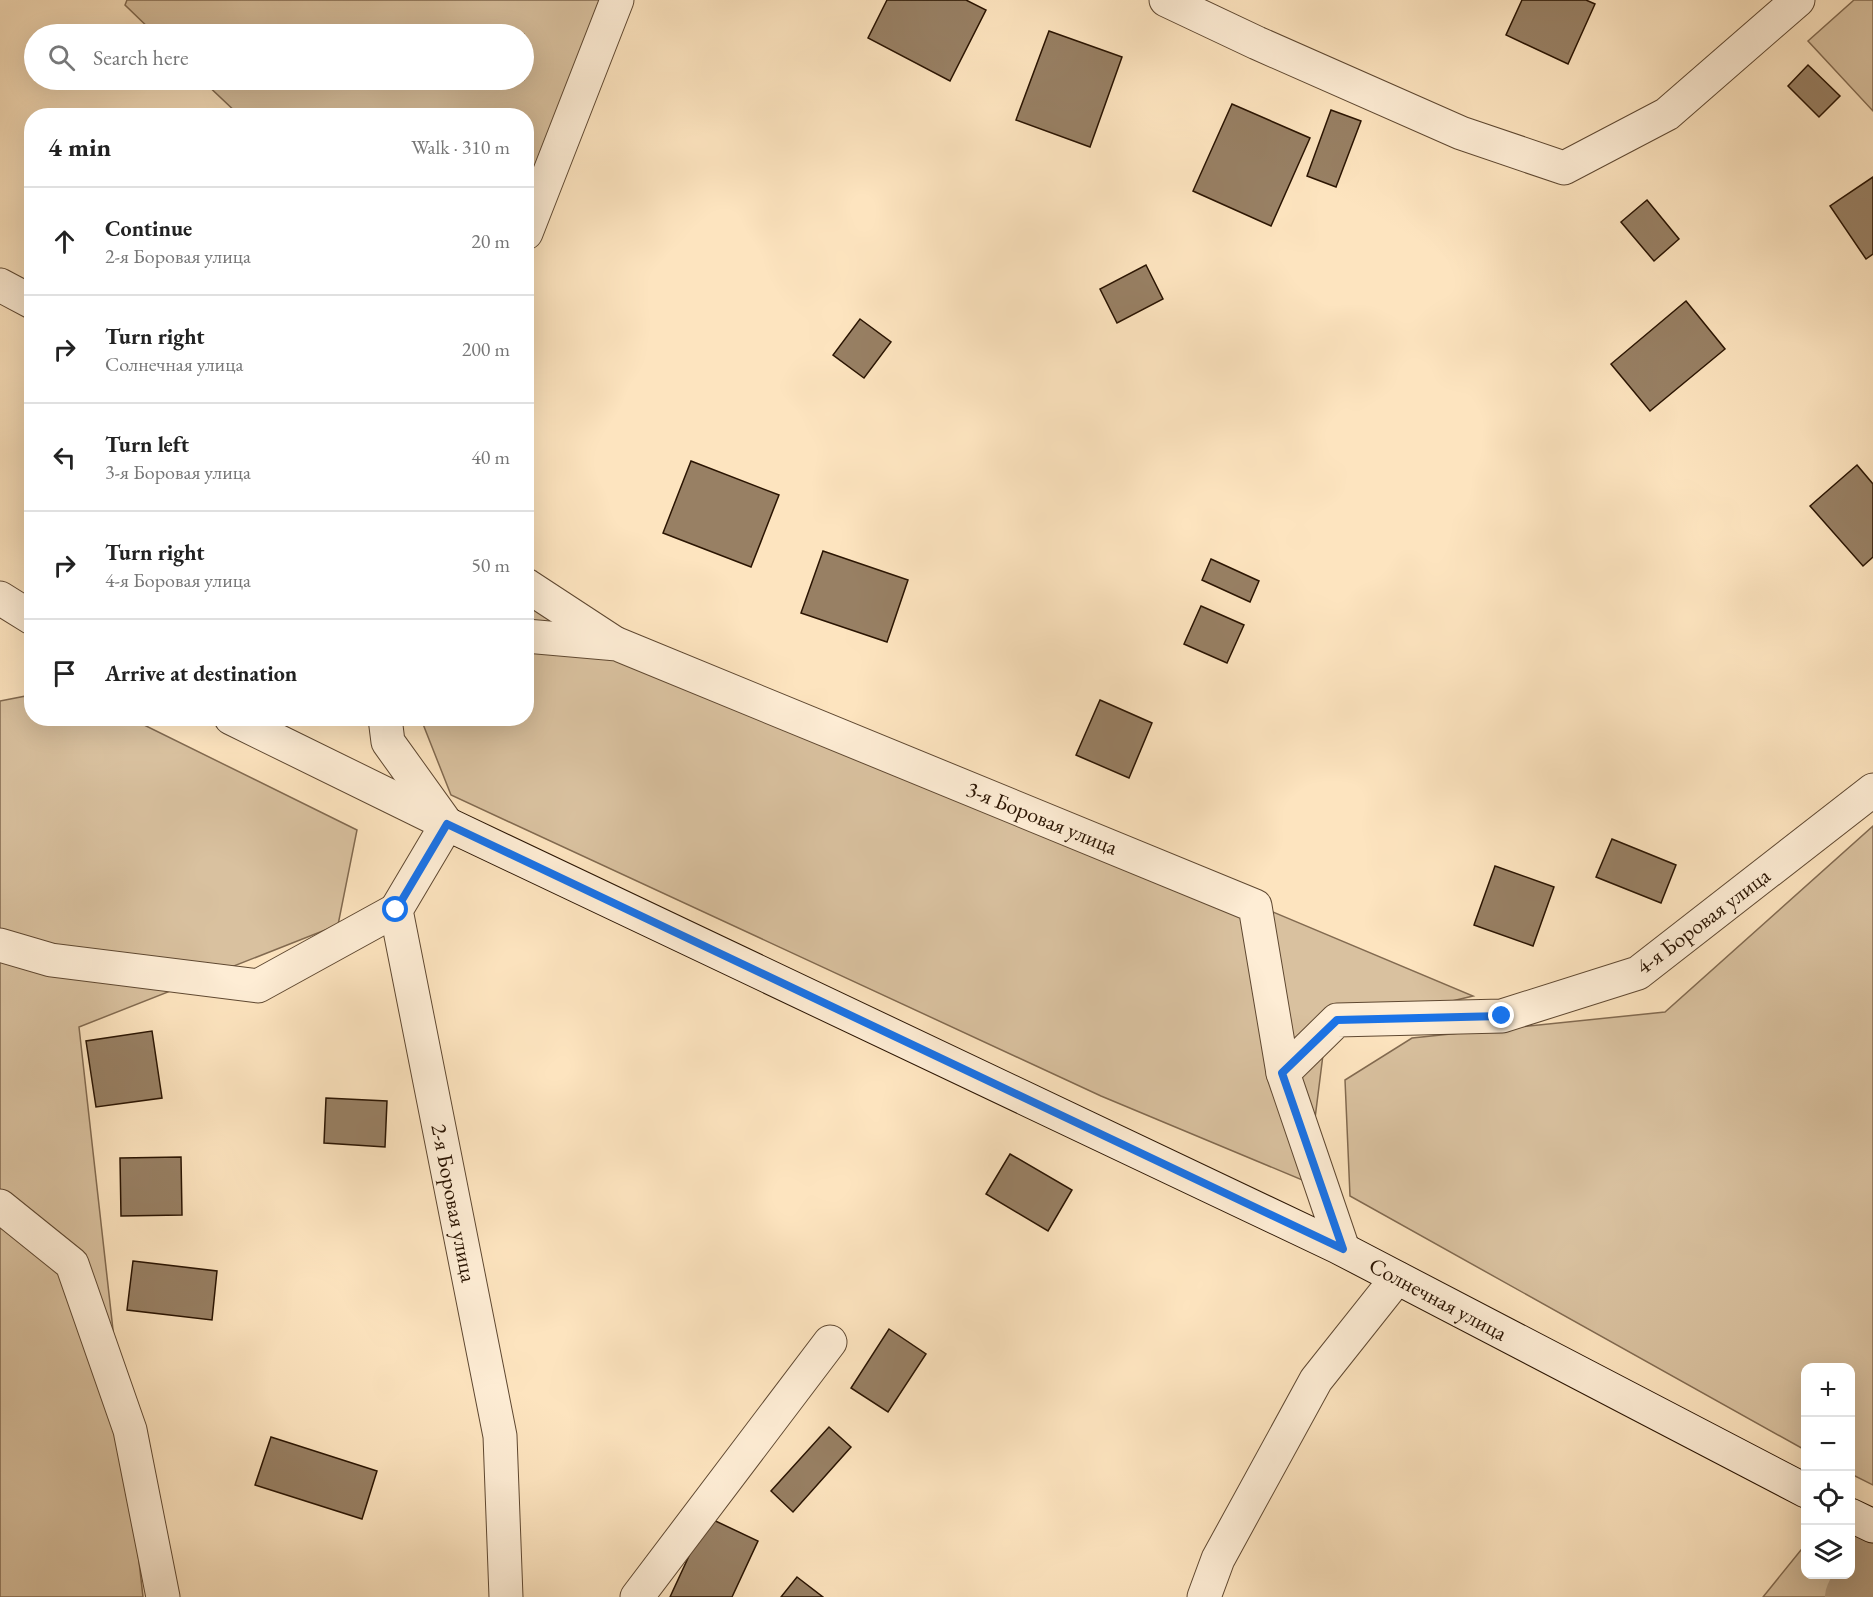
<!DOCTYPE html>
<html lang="en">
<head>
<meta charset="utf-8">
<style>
  :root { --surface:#fff; --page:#f2f2f2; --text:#222; --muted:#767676; --line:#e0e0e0 }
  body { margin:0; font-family:"EB Garamond",serif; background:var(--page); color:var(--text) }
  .controls { position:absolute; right:18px; bottom:18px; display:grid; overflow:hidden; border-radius:12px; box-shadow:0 6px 24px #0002 }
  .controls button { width:54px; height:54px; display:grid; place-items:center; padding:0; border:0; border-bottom:2px solid var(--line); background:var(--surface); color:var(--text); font:30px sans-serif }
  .stop { position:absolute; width:18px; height:18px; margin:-14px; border:4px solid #1a73e8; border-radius:50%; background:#fff }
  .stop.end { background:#1a73e8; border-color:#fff; box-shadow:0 2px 6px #0008 }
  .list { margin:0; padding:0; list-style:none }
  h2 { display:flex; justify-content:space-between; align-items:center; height:78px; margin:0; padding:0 24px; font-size:26px }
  h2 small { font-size:20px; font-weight:400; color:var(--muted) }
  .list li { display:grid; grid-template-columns:39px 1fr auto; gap:18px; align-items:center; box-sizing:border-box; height:108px; padding:0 24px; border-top:2px solid var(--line) }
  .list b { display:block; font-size:22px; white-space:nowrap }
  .list p { margin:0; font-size:20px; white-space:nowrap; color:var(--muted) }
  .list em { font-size:20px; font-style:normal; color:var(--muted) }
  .icon { flex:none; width:33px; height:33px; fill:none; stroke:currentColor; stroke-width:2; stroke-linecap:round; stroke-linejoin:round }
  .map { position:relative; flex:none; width:1873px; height:1597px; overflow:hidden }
  .search { position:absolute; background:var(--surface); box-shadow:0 6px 24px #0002; left:24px; top:24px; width:510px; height:66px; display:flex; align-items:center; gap:15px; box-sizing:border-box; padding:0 21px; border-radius:33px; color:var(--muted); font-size:22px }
  .panel { position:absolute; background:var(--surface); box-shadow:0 6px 24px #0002; left:24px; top:108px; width:510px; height:618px; border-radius:24px }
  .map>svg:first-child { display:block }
  .green { fill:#d9c19f; stroke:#826a50; stroke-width:1.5 }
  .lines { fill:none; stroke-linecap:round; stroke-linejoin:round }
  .river { stroke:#b59d7f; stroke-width:60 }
  .building { fill:#988064; stroke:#2a1402; stroke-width:1.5 }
  .street-casing { stroke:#5f4831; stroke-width:35 }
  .secondary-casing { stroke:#2a1402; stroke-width:35 }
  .street { stroke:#feedd5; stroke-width:33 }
  .secondary { stroke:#feedd5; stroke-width:33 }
  .route { stroke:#1a73e8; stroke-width:8 }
  .labels { text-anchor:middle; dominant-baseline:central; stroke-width:4.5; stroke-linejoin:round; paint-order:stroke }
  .street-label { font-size:22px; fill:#2a1402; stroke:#feedd5 }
</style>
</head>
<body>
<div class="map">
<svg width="1873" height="1597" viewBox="0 0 1873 1597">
  <rect width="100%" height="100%" fill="#fde4bf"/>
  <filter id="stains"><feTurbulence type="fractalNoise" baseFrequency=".00333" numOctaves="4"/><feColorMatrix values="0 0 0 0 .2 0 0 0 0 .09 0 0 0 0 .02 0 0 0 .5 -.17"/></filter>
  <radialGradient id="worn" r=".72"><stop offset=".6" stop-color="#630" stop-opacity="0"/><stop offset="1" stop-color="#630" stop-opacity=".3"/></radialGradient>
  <g class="green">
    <polygon points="127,0 604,0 527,206 526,116 239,115 202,80 524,80 524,34 155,34 125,5"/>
    <polygon points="1854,0 1873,0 1873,111 1808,41"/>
    <polygon points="527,599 1473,996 1326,1031 1307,1182 1101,1096 451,795 421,719 526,718"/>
    <polygon points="31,695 32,718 132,719 357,830 338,925 79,1027 143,1597 0,1597 0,701"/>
    <polygon points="1873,826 1873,1485 1851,1474 1850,1368 1806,1368 1805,1450 1350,1196 1345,1080 1412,1038 1665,1012"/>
    <polygon points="1851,1538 1873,1552 1873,1597 1763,1597 1805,1545 1806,1574 1850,1574"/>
  </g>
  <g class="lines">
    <polyline class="river" points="1855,1597 1873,1558"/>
  </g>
  <g class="building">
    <polygon points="887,0 966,0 986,10 950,81 868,38"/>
    <polygon points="1522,0 1586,0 1595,4 1568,64 1506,35"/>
    <polygon points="1049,31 1122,57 1090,147 1016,120"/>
    <polygon points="1808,65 1840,96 1819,117 1788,86"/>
    <polygon points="1232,104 1310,138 1271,226 1193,191"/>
    <polygon points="1331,110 1361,121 1336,187 1307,176"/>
    <polygon points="1873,177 1873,254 1866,259 1830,206"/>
    <polygon points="1647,200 1679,239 1654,261 1621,222"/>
    <polygon points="1146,265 1163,299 1117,323 1100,289"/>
    <polygon points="1686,301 1725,349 1650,411 1611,364"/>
    <polygon points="860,319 891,342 864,378 833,355"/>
    <polygon points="691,461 779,495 751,567 663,533"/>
    <polygon points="1857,465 1873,484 1873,557 1863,566 1810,506"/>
    <polygon points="823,551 908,580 887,642 801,613"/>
    <polygon points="1211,559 1259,581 1250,602 1202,580"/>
    <polygon points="1201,606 1244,625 1227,663 1184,644"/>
    <polygon points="1100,700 1152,723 1129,778 1076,755"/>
    <polygon points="1612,839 1676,865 1661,903 1596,877"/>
    <polygon points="1495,866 1554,887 1533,946 1474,925"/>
    <polygon points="152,1031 162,1098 96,1107 86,1041"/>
    <polygon points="326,1098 387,1101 385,1147 324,1143"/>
    <polygon points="1010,1154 1072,1190 1048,1231 986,1194"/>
    <polygon points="181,1157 182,1215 121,1216 120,1158"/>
    <polygon points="133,1261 217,1271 212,1320 127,1310"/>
    <polygon points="889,1329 926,1354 888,1412 851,1388"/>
    <polygon points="829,1427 851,1447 793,1512 771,1491"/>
    <polygon points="271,1437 377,1471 362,1519 255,1485"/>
    <polygon points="707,1517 758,1541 732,1597 670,1597"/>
    <polygon points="797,1577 823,1597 781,1597"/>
  </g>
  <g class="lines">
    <defs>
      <g id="street">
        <polyline points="1166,0 1257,43 1461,133 1564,168 1667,114 1798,0"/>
        <polyline points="526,233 617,0"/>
        <polyline points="0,285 32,302"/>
        <polyline points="526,585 613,642"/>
        <polyline points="0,598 32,618"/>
        <polyline points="526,636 617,644 1255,906 1283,1073 1343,1249"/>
        <polyline points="231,718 447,824"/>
        <polyline points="385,718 388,742 444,820"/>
        <polyline points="447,824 396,910 500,1436 506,1597"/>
        <polyline points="0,945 51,960 258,986 396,910"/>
        <polyline points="1283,1073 1337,1020 1502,1016 1638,973 1873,790"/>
        <polyline points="0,1206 72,1264 130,1430 163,1597"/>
        <polyline points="637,1597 830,1342"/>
        <polyline points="1204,1597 1218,1559 1316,1380 1397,1278"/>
      </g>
      <g id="secondary">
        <polyline points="447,824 1338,1247 1806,1491"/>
        <polyline points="1850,1515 1873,1526"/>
      </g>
    </defs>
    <use href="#street" class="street-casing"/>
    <use href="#secondary" class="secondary-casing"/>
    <use href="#street" class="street"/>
    <use href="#secondary" class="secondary"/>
  </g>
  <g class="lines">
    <polyline class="route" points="396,910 447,824 1343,1249 1282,1073 1337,1020 1502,1016"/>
  </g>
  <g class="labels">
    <g class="street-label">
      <text transform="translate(1042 818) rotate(22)">3-я Боровая улица</text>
      <text transform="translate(1703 921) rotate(-37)">4-я Боровая улица</text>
      <text transform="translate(454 1203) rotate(79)">2-я Боровая улица</text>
      <text transform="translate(1438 1299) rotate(28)">Солнечная улица</text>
    </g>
  </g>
  <rect width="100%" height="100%" filter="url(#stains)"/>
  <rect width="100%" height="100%" fill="url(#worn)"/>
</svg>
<div class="controls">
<button>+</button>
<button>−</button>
<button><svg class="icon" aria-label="locate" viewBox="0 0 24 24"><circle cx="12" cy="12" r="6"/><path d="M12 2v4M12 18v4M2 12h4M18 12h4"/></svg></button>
<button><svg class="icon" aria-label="layers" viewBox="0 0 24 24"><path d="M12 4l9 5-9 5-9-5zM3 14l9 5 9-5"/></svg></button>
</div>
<div class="stop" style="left:396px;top:910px"></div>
<div class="stop end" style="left:1502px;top:1016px"></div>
<div class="search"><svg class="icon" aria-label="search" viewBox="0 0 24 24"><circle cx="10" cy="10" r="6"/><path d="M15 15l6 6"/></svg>Search here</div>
<section class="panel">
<h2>4 min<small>Walk · 310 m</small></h2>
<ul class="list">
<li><svg class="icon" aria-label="ahead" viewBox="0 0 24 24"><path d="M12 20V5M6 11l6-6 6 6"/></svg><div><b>Continue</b><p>2-я Боровая улица</p></div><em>20 m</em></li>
<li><svg class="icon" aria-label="right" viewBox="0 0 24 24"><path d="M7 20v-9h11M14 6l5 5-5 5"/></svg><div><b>Turn right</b><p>Солнечная улица</p></div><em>200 m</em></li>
<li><svg class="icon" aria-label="left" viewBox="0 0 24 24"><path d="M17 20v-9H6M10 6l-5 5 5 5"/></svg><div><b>Turn left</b><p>3-я Боровая улица</p></div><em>40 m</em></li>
<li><svg class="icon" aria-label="right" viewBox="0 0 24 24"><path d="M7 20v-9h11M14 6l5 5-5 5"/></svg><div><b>Turn right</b><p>4-я Боровая улица</p></div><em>50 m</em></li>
<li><svg class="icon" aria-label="arrive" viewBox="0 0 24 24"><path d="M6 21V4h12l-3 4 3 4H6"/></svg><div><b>Arrive at destination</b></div></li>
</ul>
</section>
</div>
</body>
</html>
